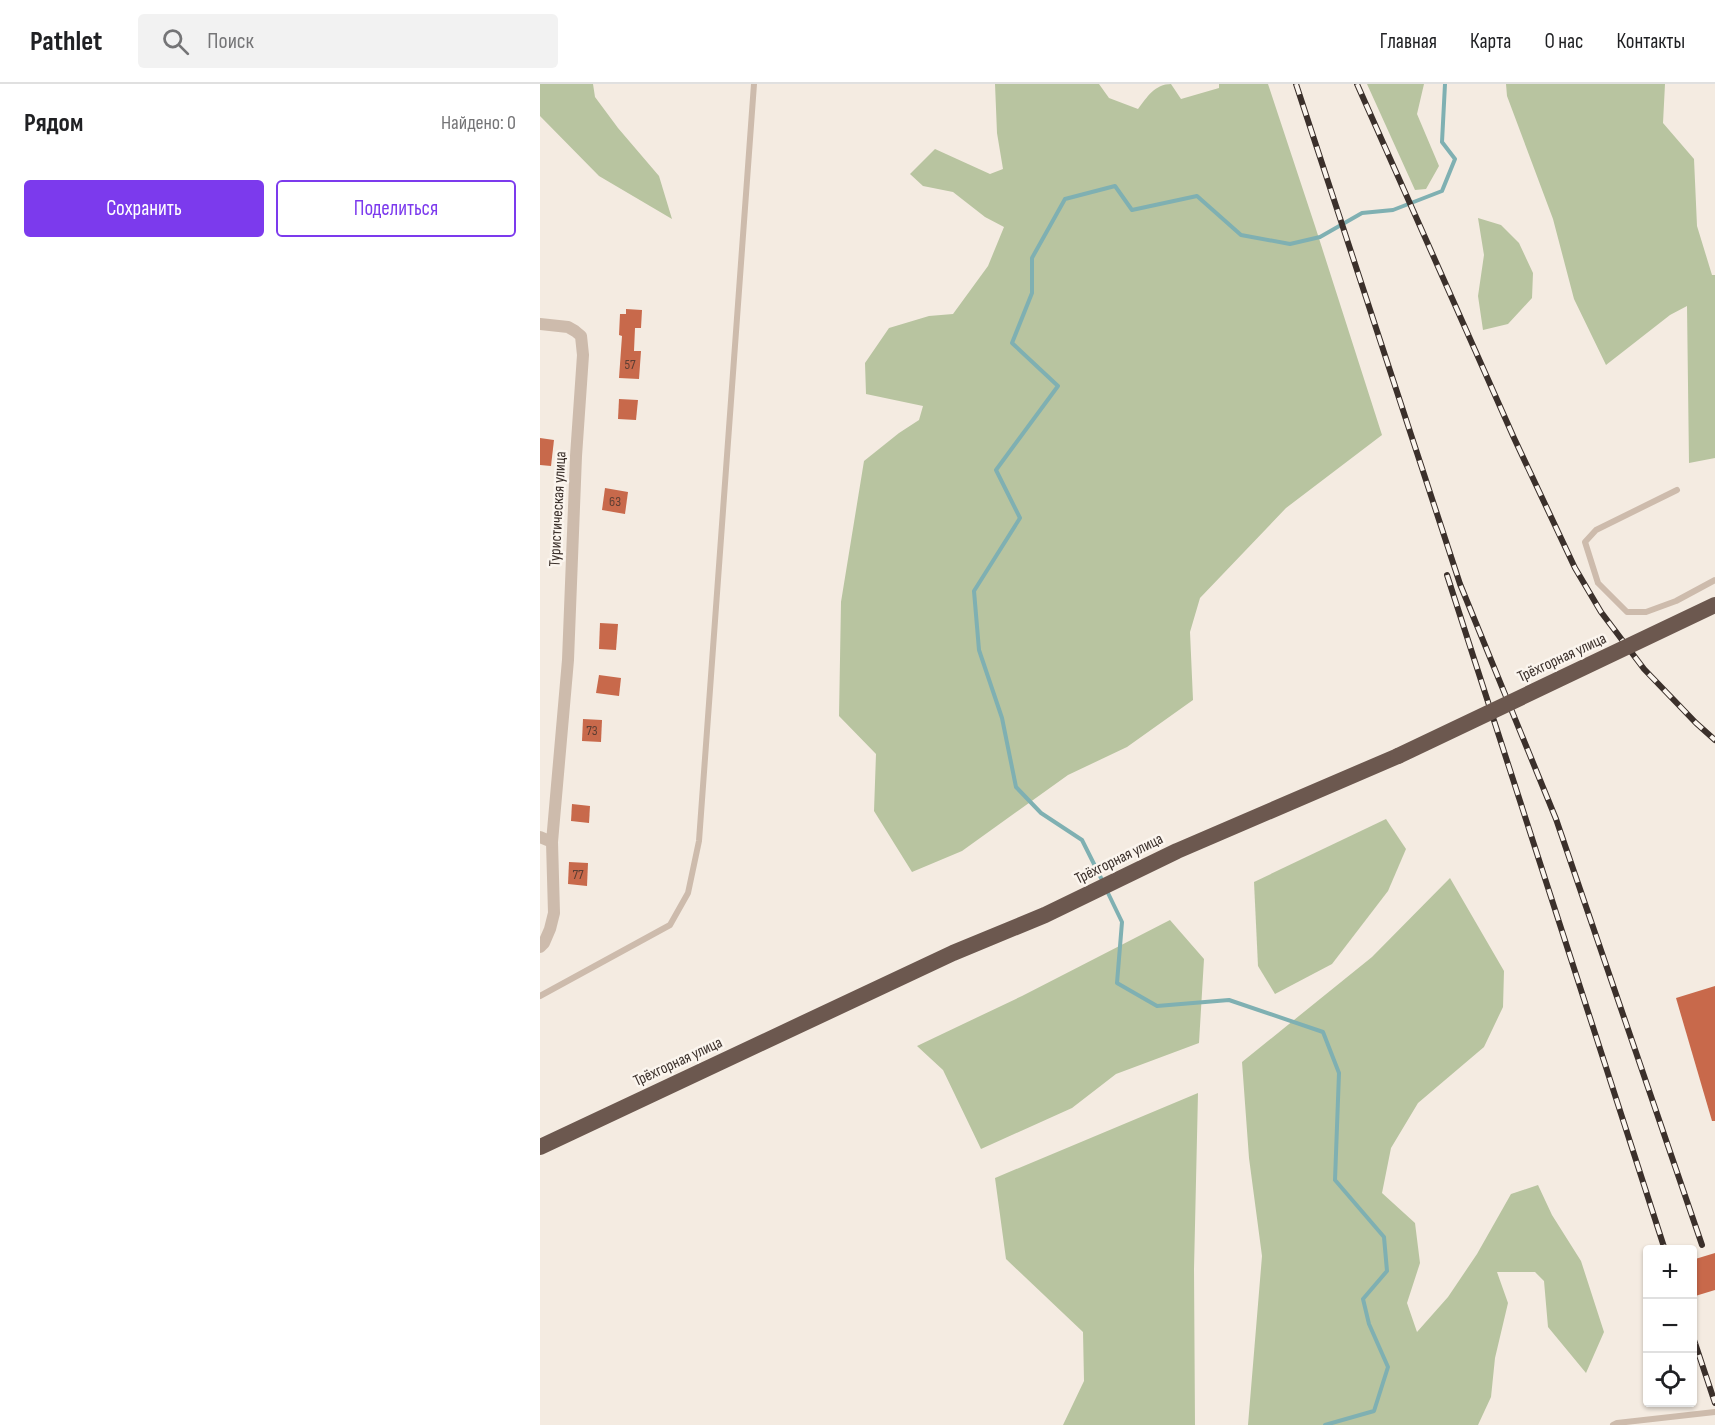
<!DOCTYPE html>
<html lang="ru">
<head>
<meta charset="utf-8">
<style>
  :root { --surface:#fff; --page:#f2f2f2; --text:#202124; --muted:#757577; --line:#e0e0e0; --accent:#7c3aed }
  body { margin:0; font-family:"Sofia Sans Condensed",sans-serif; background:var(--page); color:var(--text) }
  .controls { position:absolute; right:18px; bottom:18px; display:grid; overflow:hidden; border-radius:6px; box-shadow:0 2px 4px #0004 }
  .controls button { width:54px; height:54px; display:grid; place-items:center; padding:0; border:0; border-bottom:2px solid var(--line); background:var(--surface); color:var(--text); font:30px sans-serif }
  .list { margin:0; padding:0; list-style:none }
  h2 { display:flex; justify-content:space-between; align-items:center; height:78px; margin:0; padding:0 24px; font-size:26px }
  h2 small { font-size:20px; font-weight:400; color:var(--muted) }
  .actions { display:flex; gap:12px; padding:18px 24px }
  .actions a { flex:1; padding:14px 0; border:2px solid var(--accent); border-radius:6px; text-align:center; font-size:21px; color:var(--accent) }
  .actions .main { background:var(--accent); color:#fff }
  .icon { flex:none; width:33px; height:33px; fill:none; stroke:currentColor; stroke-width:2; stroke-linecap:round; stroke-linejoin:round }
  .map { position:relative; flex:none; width:1175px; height:1341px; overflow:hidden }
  header { display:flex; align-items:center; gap:36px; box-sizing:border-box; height:84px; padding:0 30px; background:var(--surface); border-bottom:2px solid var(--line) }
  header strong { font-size:28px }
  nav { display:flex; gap:33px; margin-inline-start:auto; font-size:21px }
  .search { width:420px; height:54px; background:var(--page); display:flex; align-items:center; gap:15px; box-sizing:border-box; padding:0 21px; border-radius:6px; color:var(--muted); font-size:22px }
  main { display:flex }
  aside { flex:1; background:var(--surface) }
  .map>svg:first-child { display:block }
  .green { fill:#b8c4a0 }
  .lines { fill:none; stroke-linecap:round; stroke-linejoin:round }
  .stream { stroke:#7fb0b2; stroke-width:4 }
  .building { fill:#c8694b }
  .service { stroke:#cdbbac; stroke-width:6 }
  .minor { stroke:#cdbbac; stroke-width:12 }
  .trunk { stroke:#6c584f; stroke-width:16 }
  .rail-casing { stroke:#3b302b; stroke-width:6 }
  .rail { stroke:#fbf5ee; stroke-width:4; stroke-dasharray:11; stroke-linecap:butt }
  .trunk-bridge { stroke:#6c584f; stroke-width:16 }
  .labels { text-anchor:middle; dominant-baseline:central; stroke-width:5; stroke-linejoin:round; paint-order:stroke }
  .number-label { font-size:14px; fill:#5e3e33 }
  .street-label { font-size:16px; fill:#3b302b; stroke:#fbf5ee }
</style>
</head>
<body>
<header>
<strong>Pathlet</strong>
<div class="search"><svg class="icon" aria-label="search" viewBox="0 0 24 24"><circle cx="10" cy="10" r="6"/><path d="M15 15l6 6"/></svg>Поиск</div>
<nav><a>Главная</a><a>Карта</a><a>О нас</a><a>Контакты</a></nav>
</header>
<main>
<aside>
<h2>Рядом<small>Найдено: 0</small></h2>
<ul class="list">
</ul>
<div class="actions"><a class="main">Сохранить</a><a>Поделиться</a></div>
</aside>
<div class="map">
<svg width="1175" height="1341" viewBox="0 0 1175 1341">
  <rect width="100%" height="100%" fill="#f4ebe1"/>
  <g class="green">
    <polygon points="0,0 53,0 55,13 78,44 119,92 132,135 59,92 0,32"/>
    <path d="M455 0H559L569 14 598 25C607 13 615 0 631 0L641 15 679 4V0H728L775 142 842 351 746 424 660 514 650 548 653 616 587 663 528 691 422 767 372 788 334 727 336 670 299 632 301 518 324 377 359 349 379 336 383 322 326 310 325 279 349 244 389 232 413 230 448 182 464 143 445 133 413 108 383 102 370 90 395 65 450 90 463 85 457 49Z"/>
    <polygon points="827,0 884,0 877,30 899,82 886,105 875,106"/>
    <polygon points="966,0 1125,0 1123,39 1154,75 1157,142 1172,191 1175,191 1175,374 1149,379 1147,222 1130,231 1066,281 1034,215 1013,135 967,12"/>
    <polygon points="938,134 961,141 979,159 993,189 992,214 968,240 943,246 938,212 944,171"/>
    <polygon points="846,735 866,765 848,807 792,880 735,910 718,882 714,798"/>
    <polygon points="910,794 964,887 963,923 944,963 878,1019 851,1064 842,1109 875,1139 880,1179 867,1219 877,1248 908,1213 937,1170 971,1110 998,1101 1012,1131 1041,1177 1064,1248 1046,1289 1008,1243 1004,1197 995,1188 957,1188 968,1219 955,1274 951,1313 938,1341 708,1341 722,1172 709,1074 702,978 832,873"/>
    <polygon points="630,836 664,875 659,959 576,990 532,1024 441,1065 403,986 377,962 482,912"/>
    <polygon points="658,1009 654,1185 655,1341 523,1341 544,1297 543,1248 466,1175 455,1094"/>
  </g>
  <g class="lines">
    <g class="stream">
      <polyline points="563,798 542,756 501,729 476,703 462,634 439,566 434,507 480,434 456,386 518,302 472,259 492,209 492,174 525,115 575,102 592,126 657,112 701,151 750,160 780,153 822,129 853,126 902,107 915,75 902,58 905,0"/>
      <polyline points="567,807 582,838 577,899 617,922 689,916 783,948 799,989 795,1096 844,1153 847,1187 823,1215 829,1240 848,1283 834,1327 785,1341"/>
    </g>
  </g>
  <g class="building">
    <polygon points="86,225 102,226 101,244 95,244 94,267 101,267 99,295 79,294 82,252 79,251 80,230 86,230"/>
    <polygon points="79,315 98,316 96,336 78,335"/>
    <polygon points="0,354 14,356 11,382 0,381"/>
    <polygon points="65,404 88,408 85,430 62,426"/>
    <polygon points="60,539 78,540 76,566 59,565"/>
    <polygon points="59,591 81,594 79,612 56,609"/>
    <polygon points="43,635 62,636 61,658 42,657"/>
    <polygon points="32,720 50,722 49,739 31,737"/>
    <polygon points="29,778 48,779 47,802 28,800"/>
    <polygon points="1175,902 1175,1037 1172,1037 1136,914"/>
    <polygon points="1175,1169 1175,1206 1152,1213 1152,1176"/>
  </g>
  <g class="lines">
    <g class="service">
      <polyline points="1137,406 1056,446 1045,458 1058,499 1087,528 1106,528 1136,517 1175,496"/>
      <polyline points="0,912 130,841 148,809 159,757 214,0"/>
      <polyline points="1073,1341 1077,1339 1175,1328"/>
    </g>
    <g class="minor">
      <polyline points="0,240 28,243 35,247 41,252 43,271 36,372 28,576 12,758 14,829 10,845 4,859 0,863"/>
      <polyline points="0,753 12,758"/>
    </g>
    <polyline class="trunk" points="0,1063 413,869 505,831 637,767 858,672"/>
    <defs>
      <g id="rail">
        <polyline points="756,0 920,500 1016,735 1162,1161"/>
        <polyline points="817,0 974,354 1035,484 1061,528 1104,585 1156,639 1175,656"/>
        <polyline points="907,491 1125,1166"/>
        <polyline points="1152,1250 1175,1319"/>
      </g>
    </defs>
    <use href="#rail" class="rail-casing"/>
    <use href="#rail" class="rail"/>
    <polyline class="trunk-bridge" points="858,672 1175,521"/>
  </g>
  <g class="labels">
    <g class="number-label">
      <text x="90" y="280">57</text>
      <text x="75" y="417">63</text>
      <text x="52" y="646">73</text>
      <text x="38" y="790">77</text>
    </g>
    <g class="street-label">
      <text transform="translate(18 425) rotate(-87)">Туристическая улица</text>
      <text transform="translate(1022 574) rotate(-25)">Трёхгорная улица</text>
      <text transform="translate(579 775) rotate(-26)">Трёхгорная улица</text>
      <text transform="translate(138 978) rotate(-25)">Трёхгорная улица</text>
    </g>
  </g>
</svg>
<div class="controls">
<button>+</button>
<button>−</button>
<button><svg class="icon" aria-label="locate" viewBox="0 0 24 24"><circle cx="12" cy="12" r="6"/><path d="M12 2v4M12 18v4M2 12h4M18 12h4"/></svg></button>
</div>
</div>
</main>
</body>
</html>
